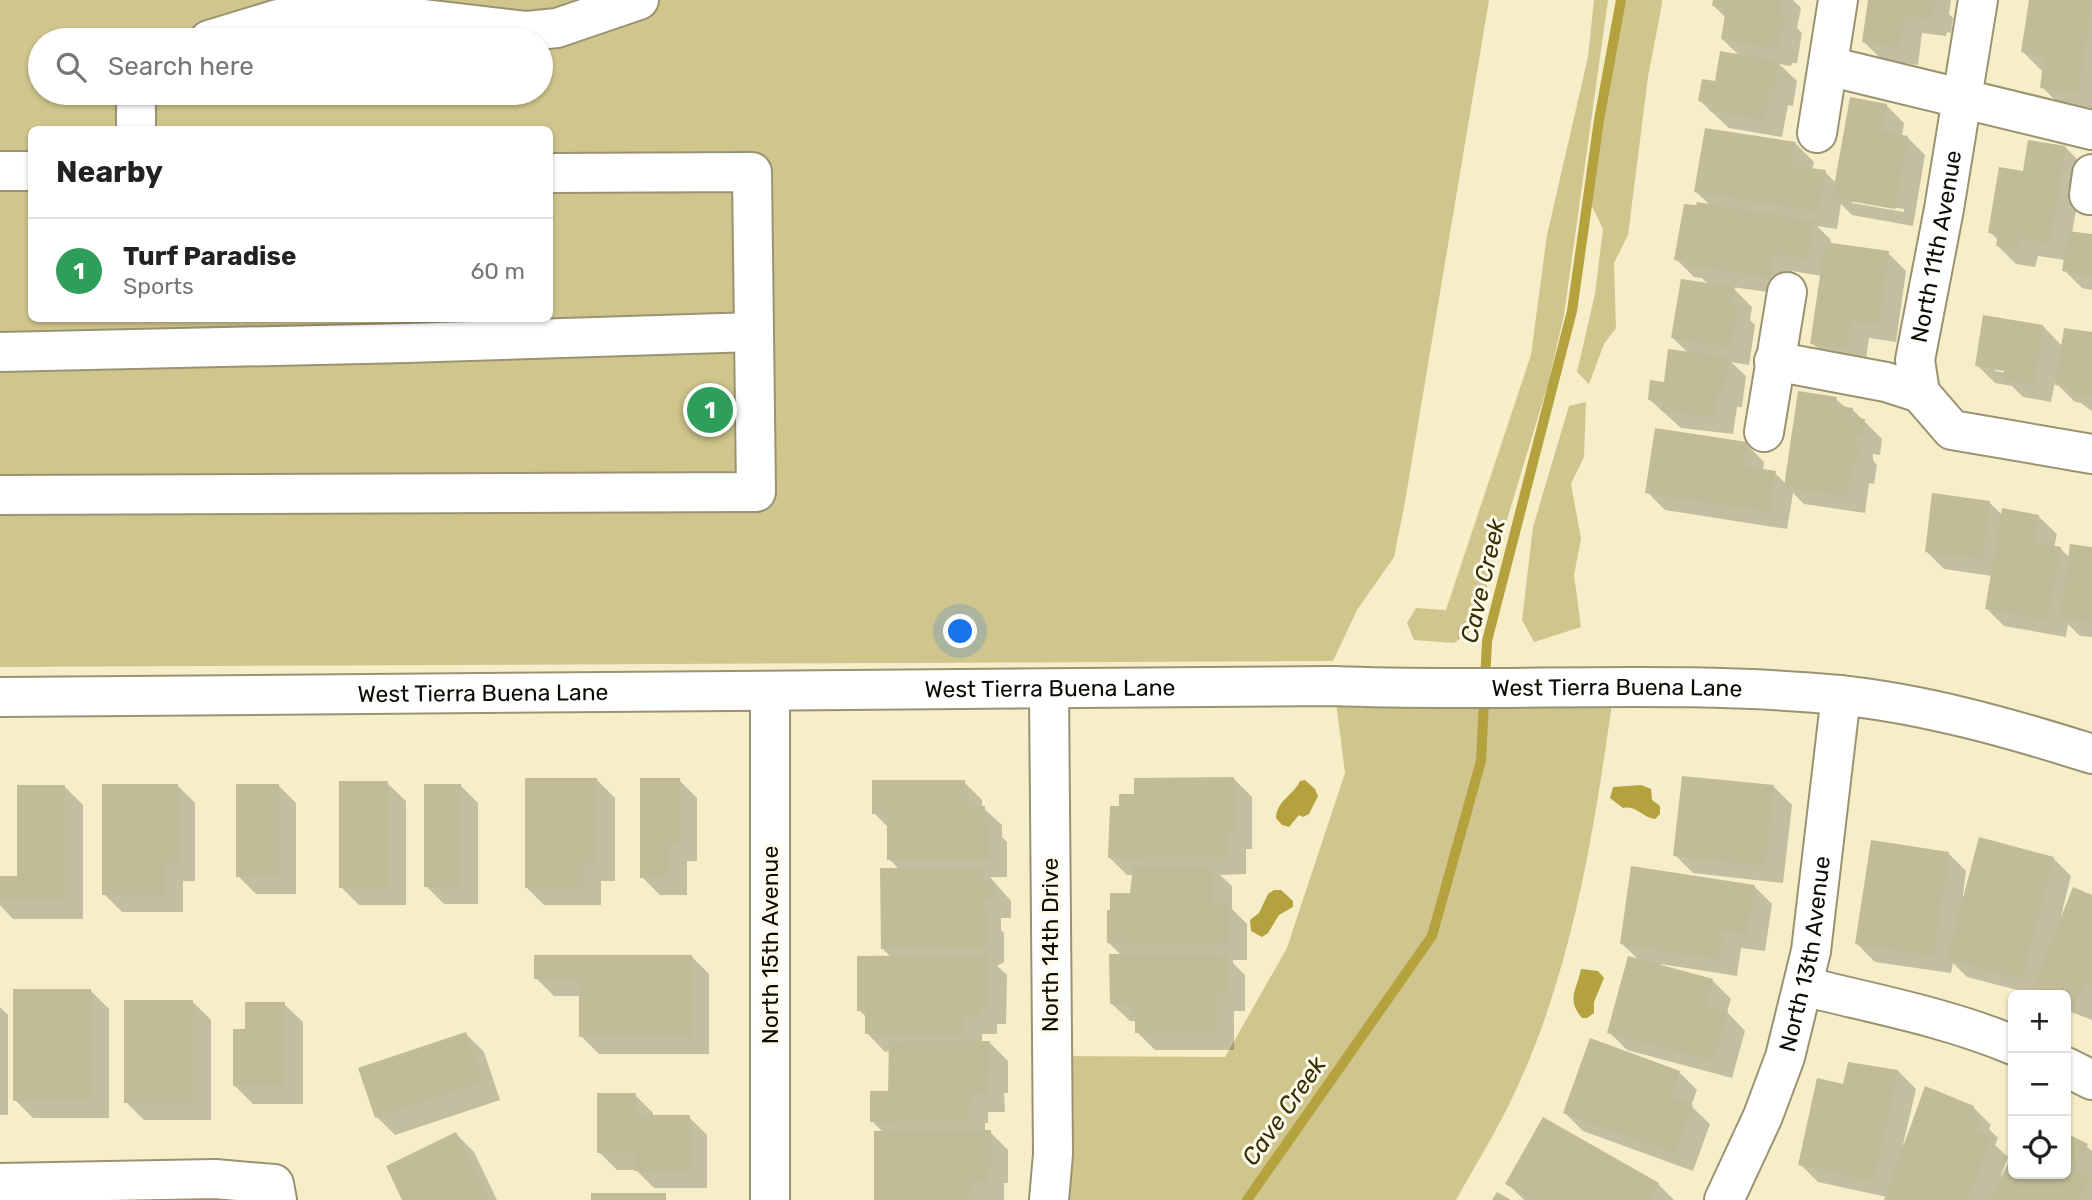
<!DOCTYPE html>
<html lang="en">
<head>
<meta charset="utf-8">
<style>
  :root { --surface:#fff; --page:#f6f6f6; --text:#222; --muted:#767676; --line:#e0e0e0; --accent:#4f4bc2 }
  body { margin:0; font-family:Rubik,sans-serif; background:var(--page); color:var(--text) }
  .controls { position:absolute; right:21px; bottom:21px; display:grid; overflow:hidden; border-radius:10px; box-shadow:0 2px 5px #0004 }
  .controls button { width:63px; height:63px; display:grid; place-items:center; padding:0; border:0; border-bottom:2px solid var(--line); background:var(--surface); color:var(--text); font:35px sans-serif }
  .you { position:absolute; left:961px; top:632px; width:24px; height:24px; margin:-18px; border:5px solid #fff; border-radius:50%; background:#1a73e8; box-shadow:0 0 0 10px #1a73e833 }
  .badge { display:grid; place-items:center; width:46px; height:46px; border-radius:50%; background:var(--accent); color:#fff; font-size:23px; font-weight:700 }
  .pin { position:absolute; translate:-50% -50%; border:4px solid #fff; box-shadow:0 2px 7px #0006 }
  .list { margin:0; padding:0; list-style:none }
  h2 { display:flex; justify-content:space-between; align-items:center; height:91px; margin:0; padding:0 28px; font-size:30px }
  h2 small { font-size:23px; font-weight:400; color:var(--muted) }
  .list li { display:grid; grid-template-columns:46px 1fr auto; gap:21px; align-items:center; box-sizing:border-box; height:105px; padding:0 28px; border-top:2px solid var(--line) }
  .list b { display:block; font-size:26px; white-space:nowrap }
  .list p { margin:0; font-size:23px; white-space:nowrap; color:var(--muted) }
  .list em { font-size:23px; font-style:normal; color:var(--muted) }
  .icon { flex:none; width:38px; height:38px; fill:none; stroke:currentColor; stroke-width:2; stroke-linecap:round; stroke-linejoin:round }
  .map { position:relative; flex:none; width:2092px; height:1200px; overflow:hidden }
  .search { position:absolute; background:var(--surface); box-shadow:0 2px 5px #0004; left:28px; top:28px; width:525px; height:77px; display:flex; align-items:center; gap:18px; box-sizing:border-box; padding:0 24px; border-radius:38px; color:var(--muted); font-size:26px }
  .panel { position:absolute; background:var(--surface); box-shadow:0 2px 5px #0004; left:28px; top:126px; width:525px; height:196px; border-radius:10px }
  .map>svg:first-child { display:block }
  .green { fill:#cfc58d; fill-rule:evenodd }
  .water { fill:#b4a23e }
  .shadow { fill:#0003; fill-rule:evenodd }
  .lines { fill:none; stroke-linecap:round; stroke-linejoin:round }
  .stream { stroke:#b4a23e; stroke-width:10 }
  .building { fill:#c1bb97 }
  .minor-casing { stroke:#9a9371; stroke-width:42 }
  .minor { stroke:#fff; stroke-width:38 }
  .labels { text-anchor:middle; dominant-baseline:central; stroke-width:6; stroke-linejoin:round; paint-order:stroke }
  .street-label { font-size:23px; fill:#0e0b02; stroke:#fefbec }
  .water-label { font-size:24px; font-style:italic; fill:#352e02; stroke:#fefbec }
</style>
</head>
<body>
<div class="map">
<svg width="2092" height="1200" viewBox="0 0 2092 1200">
  <rect width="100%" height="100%" fill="#f5eec9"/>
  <g class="green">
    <path d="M0 0H1489L1405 502 1394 557 1357 610 1333 661 0 667ZM40 40H541V93H40ZM32 130H550V318H32Z"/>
    <polygon points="1594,0 1608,0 1564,315 1548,384 1474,629 1454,643 1414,640 1407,623 1416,608 1446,610 1531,355 1547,235 1588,57"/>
    <polygon points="1621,0 1662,0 1662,4 1648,77 1628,235 1614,263 1616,328 1604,344 1589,384 1577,372 1595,294 1603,229 1591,204"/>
    <polygon points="1586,402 1584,457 1571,484 1581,539 1574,575 1581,627 1534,642 1522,620 1533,527 1569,406"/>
    <path d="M1334 686 1614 689C1595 825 1574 966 1515 1092 1498 1129 1476 1164 1456 1200H1049L1051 1056 1225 1057 1287 948 1345 773Z"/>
  </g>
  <g class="water">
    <path d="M1305 780 1315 789 1318 796 1309 814 1303 817 1299 815 1289 827 1282 825 1276 818C1277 800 1293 796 1300 781Z"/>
    <path d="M1641 785 1651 789 1652 800 1660 806V814L1655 819C1641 817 1637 805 1623 808L1610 798 1613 787Z"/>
    <polygon points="1274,890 1281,890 1293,901 1293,907 1279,915 1268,933 1262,937 1251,931 1250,920 1259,913 1268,894"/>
    <path d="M1581 969 1598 971 1604 978 1594 1002V1013L1587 1018H1582C1566 999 1577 990 1581 969Z"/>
  </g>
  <g class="shadow">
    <polygon points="1715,0 1793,0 1801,8 1797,28 1802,33 1797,63 1792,63 1791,66 1779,64 1797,81 1793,106 1788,105 1782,137 1729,128 1700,101 1740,56 1722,39 1726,18 1714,6"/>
    <polygon points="1870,0 1951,0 1949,14 1953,18 1951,33 1947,32 1946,36 1922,33 1918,65 1882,60 1864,42"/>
    <polygon points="2030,0 2092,0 2092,110 2060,105 2042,87 2044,70 2041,70 2023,52"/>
    <path d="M1886 105 1904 123 1902 136 1907 137 1925 155 1913 226 1852 215 1841 204 1837 229 1817 226 1831 240 1830 245 1888 253 1906 271 1896 342 1869 338 1865 366 1830 361 1812 343 1822 276 1792 271 1788 295 1732 287 1752 307 1750 320 1755 325 1749 365 1731 362 1746 376 1742 407H1737L1733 434 1681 428 1650 400 1666 384 1689 354 1673 338 1709 285 1702 278 1694 277 1676 259 1711 206 1696 192 1796 144 1814 162 1812 170 1825 172 1836 183ZM1852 200 1904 209V212L1852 203Z"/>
    <polygon points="2066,148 2084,166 2072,233 2092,236 2092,290 2082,288 2064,270 2065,260 2038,256 2035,267 2016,264 1998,246 1999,241 1990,232 2024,173"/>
    <path d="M2043 326 2063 347 2092 334V411L2081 403 2075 402 2055 382 2051 402 2023 397 2012 386 1995 383 1977 365ZM1995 367 2013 374 1995 371Z"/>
    <polygon points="1836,399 1846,408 1852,409 1882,439 1880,455 1873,454 1873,460 1877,465 1874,484 1869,483 1865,513 1804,504 1793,493 1787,529 1665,510 1647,492 1746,444 1764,462 1763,471 1775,473 1786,484"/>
    <polygon points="1989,502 2003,516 2038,516 2057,534 2054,547 2060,548 2070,558 2092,549 2092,637 2080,636 2068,624 2066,637 2004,626 1986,608 1992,576 1944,569 1926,551"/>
    <polygon points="1234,779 1252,797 1252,849 1246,849 1246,874 1220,875 1232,886 1232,909 1247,924 1247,960 1233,960 1233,963 1245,975 1245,1011 1234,1011 1234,1050 1155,1050 1137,1032 1137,1021 1130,1021 1111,1003 1122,956 1108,942 1132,894 1134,875 1127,875 1109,857 1121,808 1136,796"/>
    <polygon points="597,780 615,798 615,881 601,881 601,905 544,905 526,887"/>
    <polygon points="679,780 697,798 697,861 687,861 687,895 660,895 642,877"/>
    <polygon points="964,782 982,800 982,807 1002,825 1002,837 1007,842 1007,877 990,877 1011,901 1011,918 1001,918 1001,930 1004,933 1004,962 997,966 1007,975 1006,1024 997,1024 997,1034 982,1034 982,1043 990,1043 1008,1061 1008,1093 1004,1093 1005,1112 988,1112 988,1123 985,1123 985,1132 990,1132 1008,1150 1008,1183 1004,1183 1004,1200 876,1200 884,1133 872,1121 890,1092 890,1051 885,1052 867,1033 867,1018 859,1010 891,957 882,948 899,869 889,859 889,828 874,813"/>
    <polygon points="387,783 406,801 406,905 359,905 341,887"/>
    <polygon points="177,785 195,803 195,881 183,881 183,912 122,912 104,894"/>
    <polygon points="278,785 296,803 296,894 256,894 238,876"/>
    <polygon points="460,785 478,803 478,904 444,904 426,886"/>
    <polygon points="65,787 83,805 83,919 13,919 0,905 0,877 19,877"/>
    <polygon points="1774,787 1792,805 1783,883 1693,873 1675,855"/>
    <polygon points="1948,853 1966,871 1963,896 2053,858 2071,876 2061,916 2063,917 2092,897 2092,1020 2066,1010 2066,995 2044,995 2041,992 2040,995 2037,995 1967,977 1953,963 1951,973 1875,962 1857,944"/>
    <polygon points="1754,886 1772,904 1765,951 1741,948 1737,976 1661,964 1661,967 1713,981 1731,999 1727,1012 1745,1031 1732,1078 1627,1050 1609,1032 1640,961 1621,943"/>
    <polygon points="691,956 709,974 709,1054 599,1054 581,1036 581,996 554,996 536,978"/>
    <polygon points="91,991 109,1009 109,1118 33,1118 15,1100"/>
    <polygon points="193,1002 211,1020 211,1120 144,1120 126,1102"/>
    <polygon points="284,1004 303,1022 303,1104 253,1104 235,1086 247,1030"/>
    <polygon points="0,1007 8,1015 8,1115 0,1115"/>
    <polygon points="466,1034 484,1052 500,1100 395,1135 377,1117"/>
    <polygon points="1898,1071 1916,1089 1903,1145 1973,1107 1991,1125 1989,1129 1998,1138 1995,1145 2008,1157 2001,1175 2003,1176 2013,1157 2013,1174 2066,1174 2066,1135 2086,1146 2092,1151 2092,1200 1886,1200 1887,1197 1818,1182 1800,1164 1844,1087"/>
    <polygon points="1679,1072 1697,1090 1691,1106 1710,1124 1693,1171 1583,1131 1565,1113"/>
    <polygon points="635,1095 653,1113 653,1117 689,1117 707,1135 707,1188 654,1188 636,1170 617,1170 599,1152"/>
    <polygon points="456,1134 474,1152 497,1200 404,1200"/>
    <polygon points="1507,1183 1658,1184 1674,1200 1524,1200"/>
  </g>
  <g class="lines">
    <polyline class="stream" points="1247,1200 1432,936 1481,761 1487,641 1572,311 1599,120 1621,0"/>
  </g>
  <g class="building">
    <polygon points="1713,0 1782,0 1780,12 1785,14 1779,46 1774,45 1773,49 1721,39 1726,9 1712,6"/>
    <polygon points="1868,0 1936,0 1933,15 1929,15 1929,19 1905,16 1900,48 1862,42"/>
    <polygon points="2029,0 2092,0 2078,93 2040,88 2044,56 2021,52"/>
    <polygon points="1720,51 1780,61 1775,89 1770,88 1765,120 1709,111 1711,104 1698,101 1702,79 1715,81"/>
    <polygon points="1850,97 1887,104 1882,131 1908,136 1895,209 1832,198"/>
    <polygon points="1705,128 1796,142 1792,166 1826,170 1819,212 1694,192"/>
    <polygon points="2028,140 2066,146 2050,243 2020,238 2018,250 1996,246 1998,235 1988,233 1999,167 2023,171"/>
    <polygon points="1697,202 1814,221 1808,259 1774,254 1770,278 1687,265 1687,262 1674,260 1684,204 1696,205"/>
    <polygon points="2068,231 2092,234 2092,276 2062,271"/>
    <polygon points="1825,242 1889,251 1878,325 1851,321 1847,349 1810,344"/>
    <polygon points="1681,279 1735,287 1732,304 1738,305 1731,347 1671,338"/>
    <polygon points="1983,315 2043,325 2034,385 2003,380 2004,371 1975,366"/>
    <polygon points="2064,328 2092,332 2092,397 2069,393 2070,387 2055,385"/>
    <polygon points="1668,349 1728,357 1724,390 1719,390 1715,417 1661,411 1662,402 1648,400 1650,380 1664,382"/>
    <polygon points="1798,391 1837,397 1835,405 1853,408 1851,417 1865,419 1862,438 1856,437 1855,444 1860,445 1856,467 1852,466 1847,496 1784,487"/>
    <polygon points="1655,428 1747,442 1743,466 1776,471 1769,512 1645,493"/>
    <polygon points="1932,493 1990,501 1982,559 1925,552"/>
    <polygon points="2002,508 2039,515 2035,542 2061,547 2048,620 1985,609"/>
    <polygon points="2070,544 2092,547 2092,623 2060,618"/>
    <polygon points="1682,776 1774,785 1765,866 1673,856"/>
    <polygon points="1234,777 1234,831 1229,831 1229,857 1108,858 1110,806 1119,806 1119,794 1134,794 1134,778"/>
    <polygon points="525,778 597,778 597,863 583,863 583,888 525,888"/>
    <polygon points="640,778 680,778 680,844 670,844 670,878 640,878"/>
    <polygon points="872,780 965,780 965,795 969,795 969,806 985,806 985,822 990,822 990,860 887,860 887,814 872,814"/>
    <rect x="339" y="781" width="49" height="107"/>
    <polygon points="102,784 178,784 178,863 166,863 166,895 102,895"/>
    <rect x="236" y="784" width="43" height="93"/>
    <rect x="424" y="784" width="37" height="103"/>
    <polygon points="17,785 65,785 65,901 0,901 0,876 17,876"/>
    <polygon points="1979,837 2054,857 2022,979 1947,959"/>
    <polygon points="1871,840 1949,852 1934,956 1855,944"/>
    <polygon points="1133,866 1214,866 1214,904 1230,904 1230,943 1216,943 1216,945 1128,945 1128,943 1107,943 1107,910 1110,910 1110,893 1130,893"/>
    <polygon points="1631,866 1755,885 1747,934 1723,931 1719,959 1620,944"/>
    <polygon points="880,868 983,868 983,881 994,881 994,901 984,901 984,914 987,914 987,945 984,945 984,948 881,949"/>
    <polygon points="2073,887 2092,895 2092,985 2085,983 2076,1004 2066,1000 2066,995 2053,995 2033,987"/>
    <polygon points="1109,954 1228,955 1228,994 1217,994 1217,1033 1135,1033 1135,1017 1131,1017 1131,1004 1110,1004"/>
    <polygon points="534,955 692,955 692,1037 579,1037 579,979 534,979"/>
    <polygon points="989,955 989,1007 980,1007 980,1017 964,1017 964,1034 865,1034 865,1011 857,1011 857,956"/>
    <polygon points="1628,956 1713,979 1706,1005 1728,1011 1714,1061 1607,1033"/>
    <rect x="13" y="989" width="78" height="112"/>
    <rect x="124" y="1000" width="69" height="103"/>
    <polygon points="245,1002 285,1002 285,1086 233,1086 233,1029 245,1029"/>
    <polygon points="466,1032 483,1082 375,1118 358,1068"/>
    <polygon points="1590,1038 1680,1071 1670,1096 1693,1105 1675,1154 1563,1113"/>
    <polygon points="990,1041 990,1076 987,1076 987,1094 971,1094 971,1105 968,1105 968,1121 870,1122 870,1091 888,1091 889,1042"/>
    <polygon points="1848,1062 1898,1070 1874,1181 1798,1165 1817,1078 1843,1084"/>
    <polygon points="1925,1086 1974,1106 1971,1114 1981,1118 1976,1132 1991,1138 1968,1200 1884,1200"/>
    <polygon points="597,1093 636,1093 636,1115 690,1115 690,1171 634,1171 634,1153 597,1153"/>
    <polygon points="1543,1117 1659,1183 1649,1200 1533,1200 1505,1184"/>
    <polygon points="991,1130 991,1165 986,1165 987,1182 970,1182 970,1195 967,1195 967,1200 874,1200 874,1131"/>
    <polygon points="456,1132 488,1198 483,1200 402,1200 386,1166"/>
    <polygon points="2066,1133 2088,1144 2074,1170 2091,1179 2079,1200 1989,1200 2013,1154 2013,1174 2066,1174"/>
    <polygon points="1497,1192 1511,1200 1492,1200"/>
    <rect x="591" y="1193" width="75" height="7"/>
  </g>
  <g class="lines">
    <defs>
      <g id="minor">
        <polyline points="209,40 278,19 345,10 527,31 557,28 639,0"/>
        <polyline points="1828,66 2092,130"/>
        <polyline points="136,130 136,93"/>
        <polyline points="1817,133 1838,0"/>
        <polyline points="0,171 32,171"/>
        <polyline points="2089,195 2092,174"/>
        <polyline points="0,352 407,343 754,332"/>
        <polyline points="1774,361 1886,382 1920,393 1952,430 2092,454"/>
        <path id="s1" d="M1920 393 1915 360 1944 209 1978 0"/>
        <polyline points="1764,432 1787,292"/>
        <polyline points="0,495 756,492 752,172 550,173"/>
        <path id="s2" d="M0 697 1334 686C1502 693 1671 679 1839 695 1925 704 2010 728 2092 754"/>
        <path d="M1803 986C1874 1004 1946 1017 2013 1045"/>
        <polyline points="2066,1067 2092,1080"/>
        <polyline points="0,1183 215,1179 274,1184 277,1200"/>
        <polyline points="770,1200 770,691"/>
        <polyline points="1049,1200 1053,1154 1049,690"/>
        <path id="s3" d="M1724 1200 1763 1116 1785 1057 1811 951 1841 695"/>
      </g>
    </defs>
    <use href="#minor" class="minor-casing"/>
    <use href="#minor" class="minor"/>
  </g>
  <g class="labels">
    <g class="street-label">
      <text stroke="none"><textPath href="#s1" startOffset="149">North 11th Avenue</textPath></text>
      <text stroke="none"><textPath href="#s2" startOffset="1050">West Tierra Buena Lane</textPath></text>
      <text stroke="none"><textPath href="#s2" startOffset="1617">West Tierra Buena Lane</textPath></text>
      <text stroke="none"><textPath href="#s2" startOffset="483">West Tierra Buena Lane</textPath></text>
      <text transform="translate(770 945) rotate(-90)">North 15th Avenue</text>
      <text transform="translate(1050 945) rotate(-90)">North 14th Drive</text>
      <text stroke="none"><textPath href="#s3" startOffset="261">North 13th Avenue</textPath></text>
    </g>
    <g class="water-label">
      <text transform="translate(1483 581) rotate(-77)">Cave Creek</text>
      <text transform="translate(1284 1111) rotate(-55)">Cave Creek</text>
    </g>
  </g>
</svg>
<div class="controls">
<button>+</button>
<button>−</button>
<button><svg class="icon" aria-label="locate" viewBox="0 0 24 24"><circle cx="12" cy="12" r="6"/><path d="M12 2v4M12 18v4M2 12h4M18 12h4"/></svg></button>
</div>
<div class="you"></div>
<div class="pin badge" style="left:710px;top:410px;background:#2e9e5b">1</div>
<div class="search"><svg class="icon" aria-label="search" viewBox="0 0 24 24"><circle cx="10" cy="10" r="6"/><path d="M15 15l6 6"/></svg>Search here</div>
<section class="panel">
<h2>Nearby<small></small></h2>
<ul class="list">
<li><span class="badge" style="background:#2e9e5b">1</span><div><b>Turf Paradise</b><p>Sports</p></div><em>60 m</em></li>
</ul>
</section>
</div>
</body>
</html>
